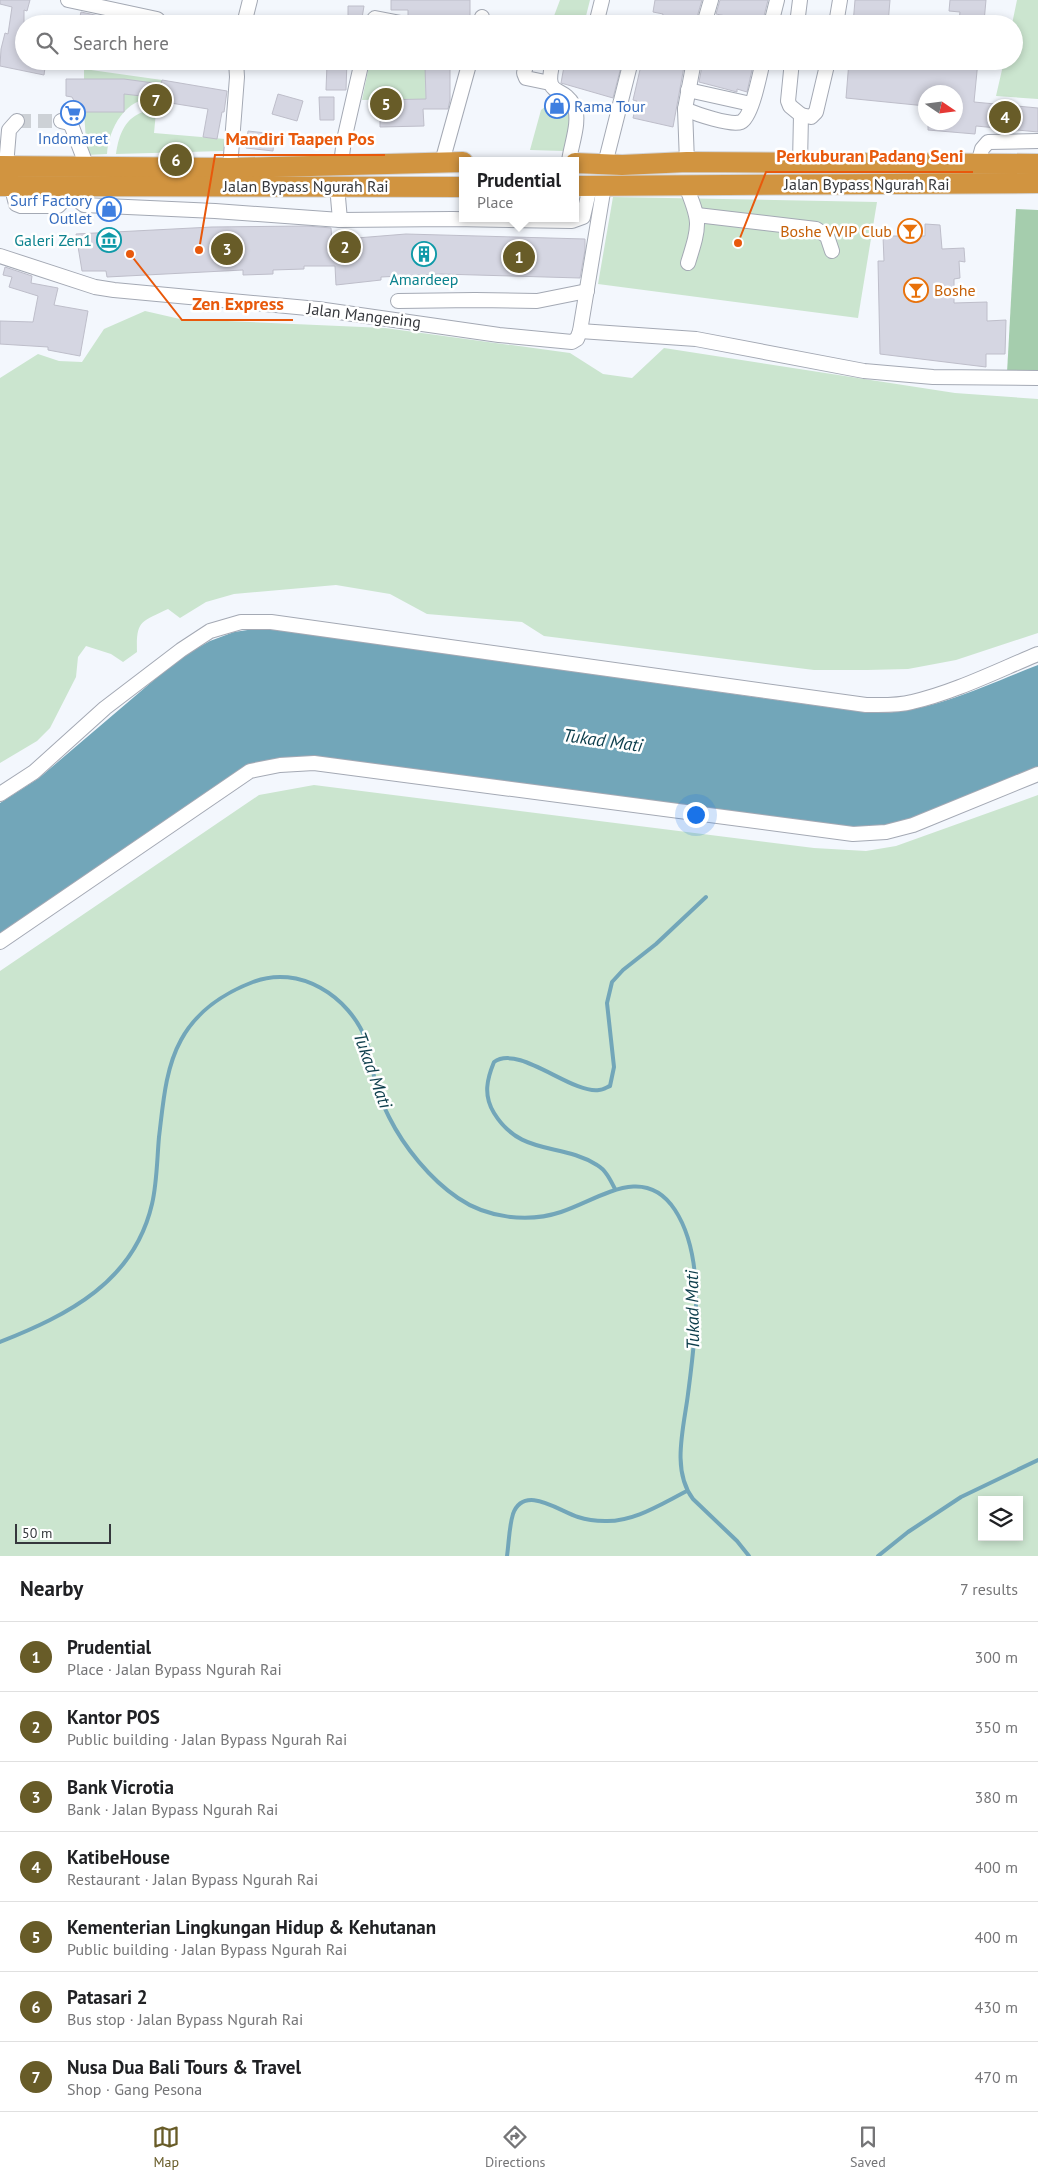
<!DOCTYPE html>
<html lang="en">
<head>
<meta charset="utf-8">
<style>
  :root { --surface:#fff; --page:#f2f2f2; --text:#202124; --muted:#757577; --line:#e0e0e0; --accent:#685c28 }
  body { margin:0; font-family:"PT Sans",sans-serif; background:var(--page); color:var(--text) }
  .controls { position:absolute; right:15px; bottom:15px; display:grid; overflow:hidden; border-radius:0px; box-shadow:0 2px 8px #0003 }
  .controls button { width:45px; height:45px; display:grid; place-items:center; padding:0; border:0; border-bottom:1px solid var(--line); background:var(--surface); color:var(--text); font:25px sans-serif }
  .compass { position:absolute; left:918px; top:85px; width:45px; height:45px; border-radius:50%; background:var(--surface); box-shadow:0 2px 8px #0003; rotate:103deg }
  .scale { position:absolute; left:15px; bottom:12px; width:96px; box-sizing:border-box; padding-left:5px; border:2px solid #35373c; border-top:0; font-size:14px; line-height:18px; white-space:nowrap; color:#35373c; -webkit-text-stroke:4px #fff; paint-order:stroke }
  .you { position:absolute; left:695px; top:814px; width:18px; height:18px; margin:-12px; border:4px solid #fff; border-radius:50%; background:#1a73e8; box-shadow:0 0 0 8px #1a73e833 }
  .badge { display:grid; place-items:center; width:32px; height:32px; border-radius:50%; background:var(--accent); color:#fff; font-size:16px; font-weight:700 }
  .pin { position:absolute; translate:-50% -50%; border:2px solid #fff; box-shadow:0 1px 5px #0006 }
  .popup { position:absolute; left:459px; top:157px; width:120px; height:65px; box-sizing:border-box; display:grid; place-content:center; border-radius:0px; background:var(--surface); filter:drop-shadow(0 1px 4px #0005); font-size:16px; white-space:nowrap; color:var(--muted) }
  .popup b { font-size:19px; color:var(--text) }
  .popup::after { content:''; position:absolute; left:50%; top:100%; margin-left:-10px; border:10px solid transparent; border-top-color:var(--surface) }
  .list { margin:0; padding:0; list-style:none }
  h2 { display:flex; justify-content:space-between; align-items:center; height:65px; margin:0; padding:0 20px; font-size:21px }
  h2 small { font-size:16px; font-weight:400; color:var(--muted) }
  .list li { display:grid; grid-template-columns:32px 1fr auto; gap:15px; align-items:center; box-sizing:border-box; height:70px; padding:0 20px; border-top:1px solid var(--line) }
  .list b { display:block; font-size:19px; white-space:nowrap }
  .list p { margin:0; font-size:16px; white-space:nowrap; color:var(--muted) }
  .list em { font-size:16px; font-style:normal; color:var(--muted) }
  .icon { flex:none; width:28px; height:28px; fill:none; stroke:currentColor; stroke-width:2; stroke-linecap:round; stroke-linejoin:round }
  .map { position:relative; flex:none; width:1038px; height:1556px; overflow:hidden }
  .search { position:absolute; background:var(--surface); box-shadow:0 2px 8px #0003; left:15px; right:15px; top:15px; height:55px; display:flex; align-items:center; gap:12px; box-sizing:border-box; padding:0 18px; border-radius:28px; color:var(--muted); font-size:19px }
  .sheet { height:555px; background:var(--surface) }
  nav { display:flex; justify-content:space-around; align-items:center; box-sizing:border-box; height:70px; border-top:1px solid var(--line); background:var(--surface); font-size:14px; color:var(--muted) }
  nav a { display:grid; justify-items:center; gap:2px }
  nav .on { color:var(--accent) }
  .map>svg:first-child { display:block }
  .green { fill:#cbe5cf; fill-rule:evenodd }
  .forest { fill:#a5cdad }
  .water { fill:#72a6b9 }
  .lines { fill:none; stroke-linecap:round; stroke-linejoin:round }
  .stream { stroke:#72a6b9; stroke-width:4 }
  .building { fill:#d5d6e2; stroke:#bebeca }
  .minor-tunnel { stroke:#cdd1d6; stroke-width:14; stroke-dasharray:14 7; stroke-linecap:butt }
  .minor-casing { stroke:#a4a9b4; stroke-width:16 }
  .highway-casing { stroke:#d3d3d4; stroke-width:22 }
  .minor { stroke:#fff; stroke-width:14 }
  .highway { stroke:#d19440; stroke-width:20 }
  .labels { text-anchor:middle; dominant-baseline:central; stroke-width:5; stroke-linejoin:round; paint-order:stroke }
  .shop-label { font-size:16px; fill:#366cbe; stroke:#fff; text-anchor:start }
  .street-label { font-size:16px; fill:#35373c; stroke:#fff }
  .food-label { font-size:16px; fill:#c56008; stroke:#fff; text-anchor:end }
  .culture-label { font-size:16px; fill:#0d838f; stroke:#fff; text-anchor:end }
  .water-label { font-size:18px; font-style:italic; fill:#0c3d4b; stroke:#fff }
  .leader { fill:none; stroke:#e8590c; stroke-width:2 }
  .callout-dot { fill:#e8590c; stroke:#fff; stroke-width:2 }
  .callout-label { font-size:18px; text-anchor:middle; font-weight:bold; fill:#e8590c; stroke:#fff; stroke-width:5; stroke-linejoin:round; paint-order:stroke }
</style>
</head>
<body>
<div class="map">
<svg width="1038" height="1556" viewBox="0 0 1038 1556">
  <rect width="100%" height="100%" fill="#f3f7fd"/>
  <g class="green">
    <polygon points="560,0 590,0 584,24 551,24"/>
    <polygon points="1017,0 1038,0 1038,99 996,96 1004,61 1014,61 1014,24 1012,24"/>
    <polygon points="370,61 381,61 382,64 429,63 430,61 442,61 442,66 425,66 426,102 423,99 362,100"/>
    <path d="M84 69 162 80 159 98C127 95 109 127 107 154L87 155 84 112Z"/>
    <path d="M556 104C582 107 568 134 564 151L530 150 541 110 546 106Z"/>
    <path d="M146 111 156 112 154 133 225 139 223 151 116 154C119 134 125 117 146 111Z"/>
    <polygon points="613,197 877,202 858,318 598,284"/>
    <path d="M145 311 180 319 385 328 570 353 603 374 632 378 664 348 955 393 1038 399V633L956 660 908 669 867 670H814L544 636 522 622 427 614 390 594 336 585 234 594 206 602 180 618 168 609C141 622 136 620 137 652L123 662 111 654 86 646 78 657 76 677 50 728 37 741 0 763V378L38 354 59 361 82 362 104 329Z"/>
    <path d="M314 785 814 848 866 851 896 846 1038 795V1556H0V971L259 795ZM982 1500H1019V1537H982Z"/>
  </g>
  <polygon class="forest" points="1016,209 1038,210 1038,373 1007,373"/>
  <path class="water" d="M261 628 870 713C929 714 983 686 1038 665V768L900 823 877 828H856L277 759 0 935V803L39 778 181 657 210 641 234 632Z"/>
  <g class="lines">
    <g class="stream">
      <path d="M615 1189C611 1181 606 1170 597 1165 561 1142 521 1157 494 1113 483 1095 487 1079 494 1062 519 1044 571 1094 599 1090 603 1090 607 1087 610 1086L614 1067 607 1003 612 982 623 970 656 944 706 897"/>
      <path d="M0 1342C68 1315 134 1282 152 1204 157 1183 157 1159 159 1137 163 1105 165 1069 181 1040 196 1012 224 993 253 982 299 964 349 996 366 1040 372 1054 372 1071 376 1086 379 1096 384 1107 389 1117 404 1147 430 1179 458 1198 487 1218 528 1223 561 1212 600 1199 644 1163 675 1210 707 1259 695 1340 688 1394 684 1427 671 1470 693 1499L737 1541 749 1556"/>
      <path d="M507 1556C509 1542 509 1527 513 1514 524 1484 559 1511 578 1517 587 1520 596 1521 605 1521 634 1522 661 1504 687 1491"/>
      <polyline points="878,1556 908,1532 961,1497 1038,1460"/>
    </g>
  </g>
  <g class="building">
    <polygon points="0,0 30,0 27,11 24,10 24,61 46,61 44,75 0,66 1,49 5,33 8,34 12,7 0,4"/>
    <polygon points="391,0 470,0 470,24 422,24 422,20 414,20 408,16 408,10 391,10"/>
    <polygon points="655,0 702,0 695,24 661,24 663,14 653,12"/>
    <polygon points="720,0 768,0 762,24 751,21 751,24 724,24 726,16 716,14"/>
    <polygon points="855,0 890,0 888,24 853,24"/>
    <polygon points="950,0 986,0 984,22 959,20 960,12 949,11"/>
    <polygon points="348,6 364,6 361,24 348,24"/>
    <polygon points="81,12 127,22 127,24 78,24"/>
    <polygon points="331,61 347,61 346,90 326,90 327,64 331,65"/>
    <polygon points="565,61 622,63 613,98 561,83"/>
    <polygon points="642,61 685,61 673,127 633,118 637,101 633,100"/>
    <polygon points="703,61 754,61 747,92 737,89 737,92 699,82"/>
    <polygon points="849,61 884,61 944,68 944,61 978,61 974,102 1038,108 1038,132 976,126 975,134 928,130 928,122 956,122 956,92 926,92 926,106 846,98"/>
    <polygon points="425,66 450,66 450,100 448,109 423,109 424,126 380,127 380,100 426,99"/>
    <polygon points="66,79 124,79 161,84 162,80 227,91 224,112 222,112 217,139 203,137 208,109 158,101 159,98 124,94 124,112 80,112 72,97 66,96"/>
    <polygon points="278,94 303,101 297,121 272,114"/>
    <polygon points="319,97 334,97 334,120 320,120"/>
    <polygon points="248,131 275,134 273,151 246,148"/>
    <polygon points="925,224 940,225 942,249 964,248 965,262 959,261 960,278 954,279 954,303 987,302 987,321 1006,320 1005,354 986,354 986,367 880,354 878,261 884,261 883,236 925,236"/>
    <polygon points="307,226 331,228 332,240 406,234 585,239 585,250 580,278 441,274 381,277 381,280 336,285 335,266 304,266 304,269 273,270 273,274 243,275 243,270 107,277 106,271 82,271 76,234 212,227"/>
    <polygon points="5,267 32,276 31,283 58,288 54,305 88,311 80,356 48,350 48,347 0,344 0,321 33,322 38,296 9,287 12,277 3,275"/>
  </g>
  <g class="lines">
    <polyline class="minor-tunnel" points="17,121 61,121"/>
    <defs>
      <g id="minor">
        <polyline points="68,0 157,19 162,24"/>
        <polyline points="244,24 250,0"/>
        <polyline points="370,24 375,18 406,24"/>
        <polyline points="480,24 482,17"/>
        <polyline points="596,24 602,0"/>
        <polyline points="704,24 711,0"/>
        <polyline points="771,24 777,0"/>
        <polyline points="797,24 800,0"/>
        <polyline points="836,24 840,0"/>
        <polyline points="527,61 524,73 526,78 550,83"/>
        <path d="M553 61C543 100 562 83 574 106 581 120 571 145 569 161"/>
        <polyline points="792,61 788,101 790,106 801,115 800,163"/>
        <polyline points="688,90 751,104"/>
        <path d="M685 109C696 114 731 126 741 122 752 117 760 73 763 61"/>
        <polyline points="801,115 811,117 816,112 828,61"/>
        <polyline points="61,121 69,123 72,127 87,167"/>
        <polyline points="442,162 470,61"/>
        <polyline points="687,162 685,109 694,61"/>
        <polyline points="341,164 344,140 362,61"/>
        <polyline points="605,164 631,61"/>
        <polyline points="978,164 982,149 988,142 1038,141"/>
        <polyline points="6,166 9,130 17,121"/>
        <polyline points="230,168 237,77 236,61"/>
        <path d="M685 184C701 222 700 224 688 263"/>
        <polyline points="11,185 16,204 21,206 58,206 62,202 64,185"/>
        <polyline points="81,186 80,202 84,205 215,211 340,220 452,219 572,221 583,217 590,187"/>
        <polyline points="337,186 340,220"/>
        <polyline points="697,215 816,229 827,236 832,251"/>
        <polyline points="0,256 95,287 114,290 318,309 499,335 572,342 577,339 580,331 604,186"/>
        <polyline points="398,301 475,300 537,301 587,291"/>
        <polyline points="580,331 696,339 864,371 933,377 1038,378"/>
        <path d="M0 794 34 772 105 708 181 650 210 631 241 622H271L866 705C881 705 897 706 912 702 953 693 999 670 1038 654"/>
        <polyline points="0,942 250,771 280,765 314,763 853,834 886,832 913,825 1038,774"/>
      </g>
      <g id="highway">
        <polyline points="575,163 622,165 687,162 1038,164"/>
        <polyline points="0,166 230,168 463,162"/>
        <polyline points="0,186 463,187"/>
        <polyline points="575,186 1038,183"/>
      </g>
    </defs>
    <use href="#minor" class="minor-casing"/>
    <use href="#highway" class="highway-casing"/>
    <use href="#minor" class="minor"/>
    <use href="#highway" class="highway"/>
  </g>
  <defs>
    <symbol id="shop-ring" viewBox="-11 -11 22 22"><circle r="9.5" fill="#fff" stroke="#3f7fe0" stroke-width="1.5"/><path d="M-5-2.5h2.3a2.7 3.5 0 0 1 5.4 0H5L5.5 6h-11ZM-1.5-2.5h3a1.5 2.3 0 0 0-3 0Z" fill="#3f7fe0"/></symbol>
    <symbol id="supermarket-ring" viewBox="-11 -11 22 22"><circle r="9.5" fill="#fff" stroke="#3f7fe0" stroke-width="1.5"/><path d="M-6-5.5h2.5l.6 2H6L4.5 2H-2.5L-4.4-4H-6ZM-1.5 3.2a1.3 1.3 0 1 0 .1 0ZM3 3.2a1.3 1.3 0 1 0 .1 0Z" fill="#3f7fe0"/></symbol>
    <symbol id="bar-ring" viewBox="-11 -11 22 22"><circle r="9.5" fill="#fff" stroke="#e8710a" stroke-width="1.5"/><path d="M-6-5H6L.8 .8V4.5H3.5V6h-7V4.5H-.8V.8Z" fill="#e8710a"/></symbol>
    <symbol id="museum-ring" viewBox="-11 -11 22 22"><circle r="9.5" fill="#fff" stroke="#0f9aa8" stroke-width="1.5"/><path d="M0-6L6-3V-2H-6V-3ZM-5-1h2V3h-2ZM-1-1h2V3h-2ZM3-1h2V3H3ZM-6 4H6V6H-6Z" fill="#0f9aa8"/></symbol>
    <symbol id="building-ring" viewBox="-11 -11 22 22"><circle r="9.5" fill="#fff" stroke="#0f9aa8" stroke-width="1.5"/><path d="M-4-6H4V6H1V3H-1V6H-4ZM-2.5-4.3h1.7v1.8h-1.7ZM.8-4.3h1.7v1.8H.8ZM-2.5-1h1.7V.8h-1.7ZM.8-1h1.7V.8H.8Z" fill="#0f9aa8"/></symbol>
  </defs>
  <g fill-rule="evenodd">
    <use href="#shop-ring" x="543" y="92" width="28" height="28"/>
    <use href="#supermarket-ring" x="59" y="99" width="28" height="28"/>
    <use href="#shop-ring" x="95" y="195" width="28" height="28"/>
    <use href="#bar-ring" x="896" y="217" width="28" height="28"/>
    <use href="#museum-ring" x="95" y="226" width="28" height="28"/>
    <use href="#building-ring" x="410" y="240" width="28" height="28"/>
    <use href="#bar-ring" x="902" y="276" width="28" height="28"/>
  </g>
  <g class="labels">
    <g class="shop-label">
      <text x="574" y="106">Rama Tour</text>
      <text x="73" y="138" text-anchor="middle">Indomaret</text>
      <text x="92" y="200" text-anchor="end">Surf Factory<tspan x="92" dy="18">Outlet</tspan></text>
    </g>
    <g class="street-label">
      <text x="867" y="184">Jalan Bypass Ngurah Rai</text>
      <text x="306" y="186">Jalan Bypass Ngurah Rai</text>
      <text transform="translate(364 315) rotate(7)">Jalan Mangening</text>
    </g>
    <g class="food-label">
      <text x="892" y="231">Boshe VVIP Club</text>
      <text x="934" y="290" text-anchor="start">Boshe</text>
    </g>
    <g class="culture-label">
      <text x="92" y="240">Galeri Zen1</text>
      <text x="424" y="279" text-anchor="middle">Amardeep</text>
    </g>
    <g class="water-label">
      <text transform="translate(603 740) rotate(8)">Tukad Mati</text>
      <text transform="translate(373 1070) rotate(70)">Tukad Mati</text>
      <text transform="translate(692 1310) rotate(-91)">Tukad Mati</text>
    </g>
  </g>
  <path class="leader" d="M199 250L215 155H385M738 243L766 172H973M130 254L182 320H293"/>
  <g class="callout-dot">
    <circle cx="199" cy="250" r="5"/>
    <circle cx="738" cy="243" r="5"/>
    <circle cx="130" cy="254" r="5"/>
  </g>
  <g class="callout-label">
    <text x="300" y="145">Mandiri Taapen Pos</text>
    <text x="870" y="162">Perkuburan Padang Seni</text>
    <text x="238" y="310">Zen Express</text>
  </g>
</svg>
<div class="controls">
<button><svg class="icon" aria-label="layers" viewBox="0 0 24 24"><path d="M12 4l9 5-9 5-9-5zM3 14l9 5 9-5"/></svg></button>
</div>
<svg class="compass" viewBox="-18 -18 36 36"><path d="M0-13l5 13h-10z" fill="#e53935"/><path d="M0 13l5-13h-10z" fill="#757577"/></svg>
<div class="scale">50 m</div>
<div class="you"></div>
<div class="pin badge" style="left:519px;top:257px">1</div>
<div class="popup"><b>Prudential</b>Place</div>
<div class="pin badge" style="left:345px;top:247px">2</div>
<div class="pin badge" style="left:227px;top:249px">3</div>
<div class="pin badge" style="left:1005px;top:117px">4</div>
<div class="pin badge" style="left:386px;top:104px">5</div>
<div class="pin badge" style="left:176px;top:160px">6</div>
<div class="pin badge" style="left:156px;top:100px">7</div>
<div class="search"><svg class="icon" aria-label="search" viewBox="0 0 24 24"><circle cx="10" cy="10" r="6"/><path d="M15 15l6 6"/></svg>Search here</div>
</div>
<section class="sheet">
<h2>Nearby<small>7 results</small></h2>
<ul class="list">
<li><span class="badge">1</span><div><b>Prudential</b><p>Place · Jalan Bypass Ngurah Rai</p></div><em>300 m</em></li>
<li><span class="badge">2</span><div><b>Kantor POS</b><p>Public building · Jalan Bypass Ngurah Rai</p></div><em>350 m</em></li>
<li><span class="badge">3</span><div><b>Bank Vicrotia</b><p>Bank · Jalan Bypass Ngurah Rai</p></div><em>380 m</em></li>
<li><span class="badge">4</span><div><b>KatibeHouse</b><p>Restaurant · Jalan Bypass Ngurah Rai</p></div><em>400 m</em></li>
<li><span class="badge">5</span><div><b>Kementerian Lingkungan Hidup &amp; Kehutanan</b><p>Public building · Jalan Bypass Ngurah Rai</p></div><em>400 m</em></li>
<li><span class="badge">6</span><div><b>Patasari 2</b><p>Bus stop · Jalan Bypass Ngurah Rai</p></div><em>430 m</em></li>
<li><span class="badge">7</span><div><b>Nusa Dua Bali Tours &amp; Travel</b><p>Shop · Gang Pesona</p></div><em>470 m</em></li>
</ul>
</section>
<nav>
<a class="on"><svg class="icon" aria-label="map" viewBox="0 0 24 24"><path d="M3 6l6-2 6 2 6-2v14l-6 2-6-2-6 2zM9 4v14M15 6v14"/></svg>Map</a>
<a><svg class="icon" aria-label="directions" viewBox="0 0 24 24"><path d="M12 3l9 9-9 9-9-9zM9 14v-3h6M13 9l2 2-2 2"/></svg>Directions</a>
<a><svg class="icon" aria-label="saved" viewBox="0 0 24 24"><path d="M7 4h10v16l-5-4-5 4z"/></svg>Saved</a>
</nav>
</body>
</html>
